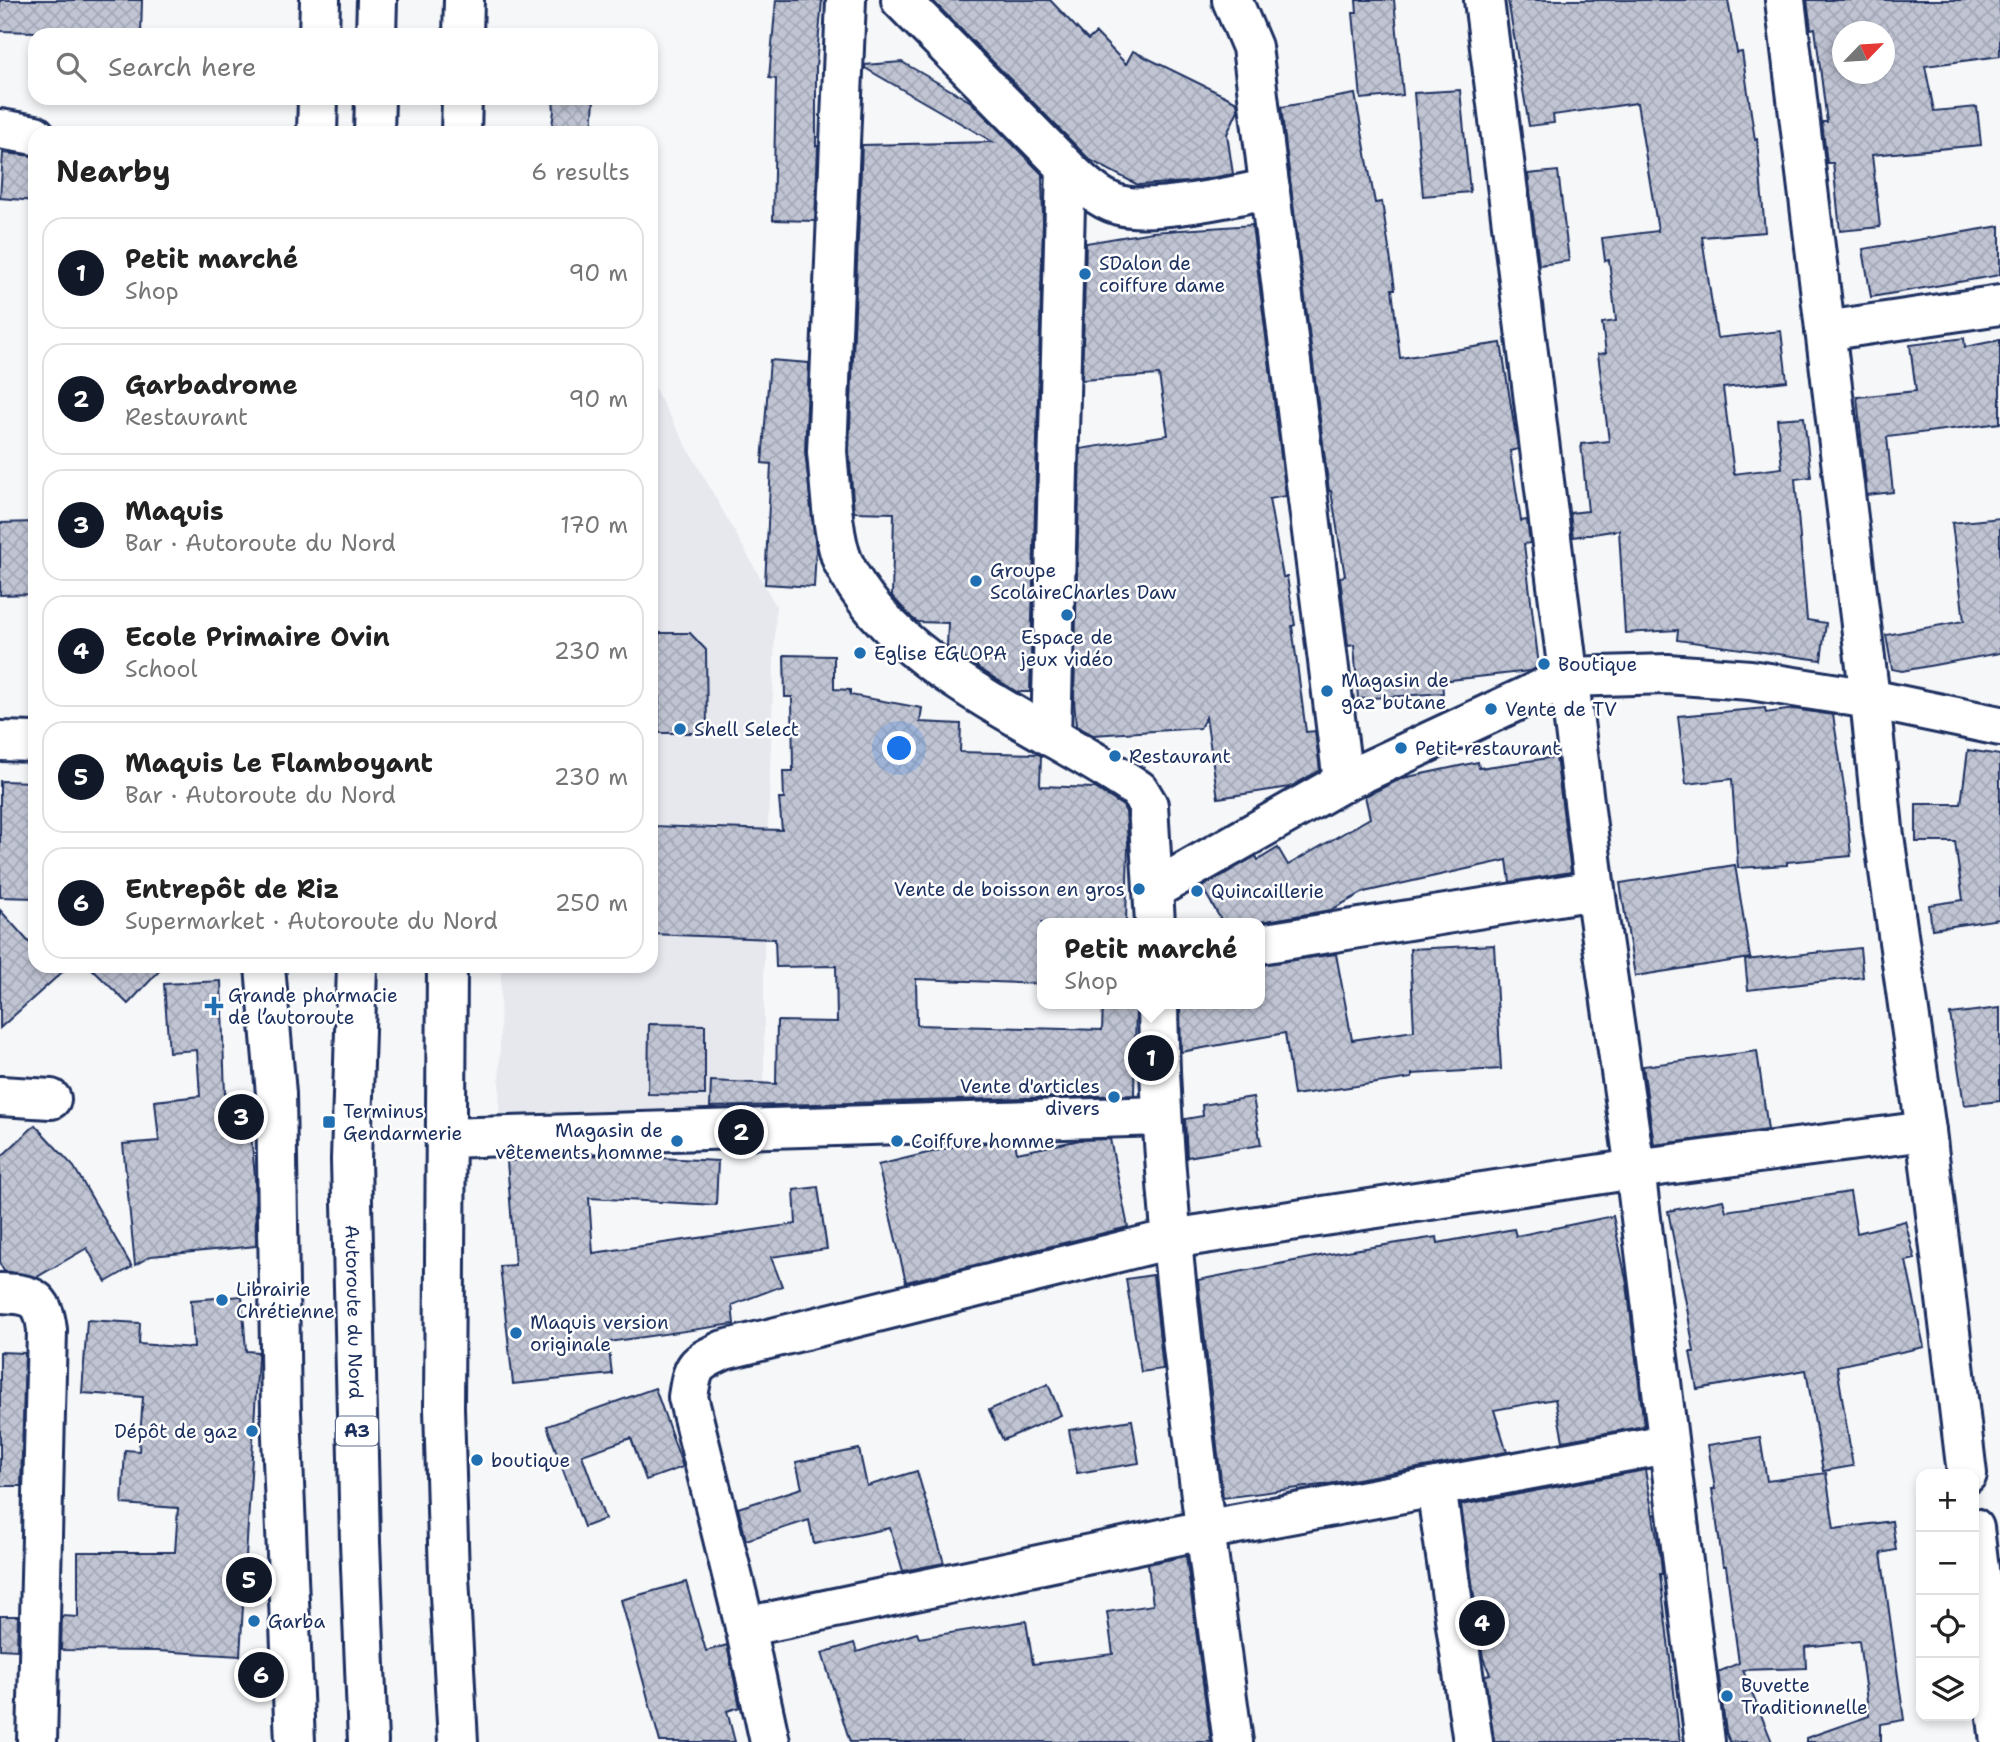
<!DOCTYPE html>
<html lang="en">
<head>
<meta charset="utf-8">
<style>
  :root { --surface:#fff; --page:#f6f6f6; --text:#222; --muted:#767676; --line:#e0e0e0; --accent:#111827 }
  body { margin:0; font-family:"Shantell Sans",sans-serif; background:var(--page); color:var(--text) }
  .controls { position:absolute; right:21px; bottom:21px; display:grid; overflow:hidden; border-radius:14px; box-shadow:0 4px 10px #0003 }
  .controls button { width:63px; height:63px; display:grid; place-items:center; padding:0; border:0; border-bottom:2px solid var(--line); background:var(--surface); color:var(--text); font:35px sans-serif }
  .compass { position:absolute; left:1832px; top:21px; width:63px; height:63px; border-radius:50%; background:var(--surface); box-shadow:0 4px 10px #0003; rotate:65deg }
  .you { position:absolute; left:900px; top:749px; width:24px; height:24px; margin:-18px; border:5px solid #fff; border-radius:50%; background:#1a73e8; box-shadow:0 0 0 10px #1a73e833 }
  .badge { display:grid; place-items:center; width:46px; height:46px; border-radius:50%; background:var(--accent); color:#fff; font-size:23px; font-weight:700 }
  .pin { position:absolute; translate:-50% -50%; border:4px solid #fff; box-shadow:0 2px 7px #0006 }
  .popup { position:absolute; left:1037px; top:918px; width:228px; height:91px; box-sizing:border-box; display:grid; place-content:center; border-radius:14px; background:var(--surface); filter:drop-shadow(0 2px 5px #0005); font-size:23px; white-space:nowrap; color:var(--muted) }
  .popup b { font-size:26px; color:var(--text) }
  .popup::after { content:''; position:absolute; left:50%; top:100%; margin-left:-14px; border:14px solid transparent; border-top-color:var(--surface) }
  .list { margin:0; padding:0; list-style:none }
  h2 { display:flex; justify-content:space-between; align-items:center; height:91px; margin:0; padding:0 28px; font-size:30px }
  h2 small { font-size:23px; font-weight:400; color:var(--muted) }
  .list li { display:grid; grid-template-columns:46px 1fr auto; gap:21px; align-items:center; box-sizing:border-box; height:112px; margin:0 14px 14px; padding:0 14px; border:2px solid var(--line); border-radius:21px }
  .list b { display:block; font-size:26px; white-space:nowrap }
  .list p { margin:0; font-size:23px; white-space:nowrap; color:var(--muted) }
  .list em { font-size:23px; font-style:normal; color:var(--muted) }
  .icon { flex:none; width:38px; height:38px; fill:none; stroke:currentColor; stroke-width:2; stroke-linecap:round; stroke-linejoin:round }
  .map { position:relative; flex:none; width:2000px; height:1742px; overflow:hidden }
  .search { position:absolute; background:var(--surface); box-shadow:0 4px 10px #0003; left:28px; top:28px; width:630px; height:77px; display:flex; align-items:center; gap:18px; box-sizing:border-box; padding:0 24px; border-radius:21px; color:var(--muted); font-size:26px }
  .panel { position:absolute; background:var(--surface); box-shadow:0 4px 10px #0003; left:28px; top:126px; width:630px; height:847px; border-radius:21px }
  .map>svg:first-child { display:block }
  .built { fill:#e6e8ee }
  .building { fill:url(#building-cross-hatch); stroke:#1b2f5e; stroke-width:2; fill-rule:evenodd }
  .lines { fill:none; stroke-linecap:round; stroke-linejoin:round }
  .minor-casing { stroke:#1b2f5e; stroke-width:44 }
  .highway-casing { stroke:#1b2f5e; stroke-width:44 }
  .minor { stroke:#fff; stroke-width:38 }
  .highway { stroke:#fff; stroke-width:38 }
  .poi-dot { fill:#1f6fb2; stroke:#fff; stroke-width:2.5 }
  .labels { text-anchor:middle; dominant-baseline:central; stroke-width:5; stroke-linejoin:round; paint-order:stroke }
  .shield { fill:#fff; stroke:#5f6d8e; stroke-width:2 }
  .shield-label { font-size:18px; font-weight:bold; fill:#1b2f5e }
  .poi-label { font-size:19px; fill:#1b2f5e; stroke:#fff; text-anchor:start }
  .street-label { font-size:19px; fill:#1b2f5e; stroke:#fff }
</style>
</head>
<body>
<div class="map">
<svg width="2000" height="1742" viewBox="0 0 2000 1742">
  <defs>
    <pattern id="building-cross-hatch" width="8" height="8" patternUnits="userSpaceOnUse" patternTransform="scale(1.75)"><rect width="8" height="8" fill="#c0c4d3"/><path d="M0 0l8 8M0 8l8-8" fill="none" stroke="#a4a9b8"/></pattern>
  </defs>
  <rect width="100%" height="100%" fill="#f6f7f9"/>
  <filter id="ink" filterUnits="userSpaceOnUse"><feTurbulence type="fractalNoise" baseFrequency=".0143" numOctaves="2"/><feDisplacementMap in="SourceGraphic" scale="14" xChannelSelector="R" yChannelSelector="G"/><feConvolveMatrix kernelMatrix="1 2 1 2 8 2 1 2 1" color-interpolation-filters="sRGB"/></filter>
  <g filter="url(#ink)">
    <polygon class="built" points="651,382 776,606 764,938 764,1111 499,1119 501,966 651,966"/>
    <g class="building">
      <polygon points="0,0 142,0 141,35 0,31"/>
      <polygon points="776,0 822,0 816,67 816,146 818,146 815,221 773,220 776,79 769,78"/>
      <polygon points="932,0 1050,0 1088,40 1096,33 1126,64 1133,51 1237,102 1238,110 1227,134 1233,174 1188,182 1138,185 1090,160"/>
      <polygon points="1356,0 1394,0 1403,95 1361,99 1353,13 1357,13"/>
      <polygon points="1508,0 1728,0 1737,53 1742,52 1755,140 1757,139 1765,232 1702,237 1717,338 1781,331 1787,381 1723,388 1734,474 1782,468 1777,419 1804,417 1811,477 1795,479 1807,620 1826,623 1821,660 1677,640 1678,630 1625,633 1619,530 1573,537 1570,513 1588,511 1581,444 1609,441 1598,354 1606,353 1602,323 1616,321 1609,260 1605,261 1602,238 1658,231 1637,103 1553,115 1554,123 1529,126"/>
      <path d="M1807 0H2000V56L1925 66 1934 111 1977 107 1981 145 1872 155 1880 227 1840 231 1833 163H1827L1822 122H1827L1815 28 1811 29ZM1843 32H1885V74H1843Z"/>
      <polygon points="902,62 971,102 1042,174 1043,221 1030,692 1017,692 977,667 977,663 971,663 947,647 948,623 918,622 912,618 892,596 894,513 854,512 849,451 862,145 993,142 865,68 865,65"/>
      <polygon points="1460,90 1470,192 1423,196 1414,93"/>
      <polygon points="1355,94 1375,203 1382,202 1395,289 1392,289 1400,358 1501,343 1516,437 1518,449 1510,451 1521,521 1527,520 1530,543 1524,544 1539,666 1530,671 1442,681 1443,693 1358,699 1354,645 1348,646 1340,577 1345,576 1331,491 1329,491 1281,107"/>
      <polygon points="553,98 594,98 592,133 551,133 554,111"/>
      <polygon points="3,153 35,156 35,201 0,198"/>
      <polygon points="1558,171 1569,261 1539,265 1528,174"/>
      <polygon points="1252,225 1286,496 1269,499 1283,577 1287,577 1295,625 1292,626 1306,732 1315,731 1320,770 1290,787 1218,798 1206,717 1200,728 1093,735 1076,726 1074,700 1080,449 1168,435 1159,375 1082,380 1086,243 1152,232"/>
      <polygon points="2000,226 2000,275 1871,297 1863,249"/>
      <polygon points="1964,338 1965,347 2000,340 2000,423 1887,437 1893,492 1867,495 1857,397 1916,391 1910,345"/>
      <polygon points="770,360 809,363 805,451 816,549 814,587 765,584 771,464 762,463"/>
      <polygon points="2000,518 2000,653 1902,671 1892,669 1886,635 1964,621 1952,523"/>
      <polygon points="35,522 35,594 0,595 0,523"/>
      <polygon points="659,633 690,633 706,650 707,733 659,733"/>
      <polygon points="784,655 834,656 834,689 850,690 850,695 922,708 920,722 961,724 960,752 1038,754 1041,756 1040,786 1095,788 1123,806 1126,812 1128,844 1126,923 1042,923 1042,984 916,979 917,1025 1102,1030 1103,1004 1136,1004 1134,1095 710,1107 711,1081 776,1084 777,1021 837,1022 836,966 776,967 775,939 651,934 651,826 782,830 779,799 784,799 783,771 793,771 792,697 785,697"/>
      <polygon points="1765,708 1766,713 1794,709 1833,715 1845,793 1851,856 1787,862 1787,865 1738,868 1732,779 1686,784 1678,716"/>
      <polygon points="1968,750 2000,755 2000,919 1932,929 1929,905 1963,900 1955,842 1916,842 1916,804 1961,804"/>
      <polygon points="1556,757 1571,872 1510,882 1507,860 1364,892 1331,910 1254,923 1223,923 1202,887 1256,856 1258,860 1278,848 1288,865 1370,818 1365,796 1403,778 1478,762 1479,768"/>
      <polygon points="0,781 35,782 35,898 0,897"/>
      <polygon points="1735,865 1750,958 1635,976 1620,883"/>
      <polygon points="0,910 35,949 35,966 69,966 0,1028"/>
      <polygon points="1494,945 1501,1069 1412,1074 1412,1078 1294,1095 1285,1033 1181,1052 1180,1004 1259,1004 1259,965 1336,954 1352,1040 1414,1031 1410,949"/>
      <polygon points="1860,948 1863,977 1748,990 1745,960"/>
      <polygon points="89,966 164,966 128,1004"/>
      <polygon points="221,981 225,1094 247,1092 255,1177 256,1246 151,1256 135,1265 123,1144 159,1141 155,1101 200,1096 197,1050 169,1052 164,984"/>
      <polygon points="2000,1008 2000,1101 1964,1105 1950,1014"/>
      <polygon points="649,1024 705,1025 705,1095 648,1094"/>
      <polygon points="1757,1051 1768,1130 1654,1145 1643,1066"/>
      <polygon points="1253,1097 1261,1145 1187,1157 1185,1119 1203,1116 1202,1105"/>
      <polygon points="35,1125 74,1167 132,1267 106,1282 87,1248 37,1277 4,1271 0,1264 0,1158"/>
      <polygon points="1110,1139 1128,1227 906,1282 878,1165 965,1144 1015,1142 1017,1153 1080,1140"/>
      <polygon points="601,1155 718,1161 716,1205 589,1198 593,1253 796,1224 794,1190 818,1187 827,1249 771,1257 782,1286 732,1305 734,1324 608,1342 612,1374 513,1384 500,1266 515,1265 507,1161"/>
      <polygon points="1850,1192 1857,1233 1905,1221 1915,1259 1906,1261 1924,1347 1837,1366 1853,1466 1823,1471 1806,1370 1697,1389 1690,1352 1694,1352 1687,1308 1668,1211 1723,1200 1726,1211"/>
      <polygon points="1613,1216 1627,1284 1644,1426 1563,1441 1555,1399 1494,1410 1507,1452 1329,1484 1223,1498 1198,1280 1340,1252 1437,1237 1438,1243 1514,1229 1516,1236"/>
      <polygon points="1153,1275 1163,1369 1141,1372 1126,1279"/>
      <polygon points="242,1296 246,1351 258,1352 258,1358 240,1656 157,1651 61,1650 62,1616 78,1617 78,1552 175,1552 178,1508 122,1504 125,1450 139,1451 143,1397 82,1393 87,1320 140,1323 139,1344 194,1348 191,1300"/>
      <polygon points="0,1352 25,1353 21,1486 0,1486"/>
      <polygon points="1048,1384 1061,1415 1003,1440 989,1410"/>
      <polygon points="655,1388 683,1467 646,1480 631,1438 582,1455 605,1519 584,1527 547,1426"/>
      <polygon points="1132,1420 1139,1463 1077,1473 1069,1430"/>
      <polygon points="1760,1437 1767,1481 1826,1473 1834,1529 1892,1521 1896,1550 1881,1553 1904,1720 1880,1724 1880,1742 1806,1742 1806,1738 1869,1716 1859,1641 1805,1647 1806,1668 1743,1670 1772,1742 1730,1742 1726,1732 1718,1672 1739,1663 1726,1566 1723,1566 1712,1489 1715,1489 1708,1445"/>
      <polygon points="859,1449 867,1486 917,1471 944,1563 903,1571 890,1528 814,1544 809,1520 746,1540 738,1508 802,1488 796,1462"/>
      <polygon points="1645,1470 1661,1560 1662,1574 1660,1574 1680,1742 1494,1742 1485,1675 1490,1674 1483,1658 1461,1505"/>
      <polygon points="1186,1556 1211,1742 850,1742 822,1653 854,1643 857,1652 917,1633 919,1638 1026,1621 1033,1664 1113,1654 1107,1612 1153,1605 1148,1564"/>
      <polygon points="686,1582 706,1651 727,1645 740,1707 727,1711 735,1742 660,1742 621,1600"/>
      <polygon points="0,1616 18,1616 17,1650 0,1649"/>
    </g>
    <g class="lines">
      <defs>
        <g id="minor">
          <path d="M846 0 827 452C830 481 832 537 843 562 893 669 1046 725 1139 790L1148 805 1155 923"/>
          <path d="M901 0 1066 167C1081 182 1098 199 1119 205 1151 214 1236 196 1270 188"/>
          <polyline points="1232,0 1252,47 1343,782"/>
          <polyline points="1484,0 1595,890 1635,1169 1705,1742"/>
          <polyline points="1785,0 1870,699 1883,829 1926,1131 1967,1474"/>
          <polyline points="319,35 320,0"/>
          <polyline points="0,129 35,135"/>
          <polyline points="317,133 318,98"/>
          <polyline points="1825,331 2000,305"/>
          <polyline points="1051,737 1066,167"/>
          <polyline points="0,741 35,742"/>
          <polyline points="1153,890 1343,782 1568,677 1667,674 1750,680 1870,699 2000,726"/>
          <polyline points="1260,944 1595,890"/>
          <polyline points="265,966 276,1094 281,1413 295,1742"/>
          <path d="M1158 1004C1160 1128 1172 1251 1186 1374 1201 1497 1216 1619 1233 1742"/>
          <polyline points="0,1096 51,1099"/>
          <polyline points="445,1138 1162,1116"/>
          <path d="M0 1293C31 1294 43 1296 47 1330L37 1742"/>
          <polyline points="1436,1487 1473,1742"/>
          <polyline points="1974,1528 2000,1742"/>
          <polyline points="745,1627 1204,1530 1667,1444"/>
          <path d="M770 1742 745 1627 688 1397C693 1365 694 1364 724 1350L1171 1239 1635 1169 1926 1131"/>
        </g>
        <g id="highway">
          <polyline points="376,35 377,0"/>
          <polyline points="463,35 464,0"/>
          <polyline points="374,133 375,98"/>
          <polyline points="461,133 462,98"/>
          <path id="s1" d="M357 966 351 1160 360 1542 368 1742"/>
          <polyline points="447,966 444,1408 449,1576 458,1742"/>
        </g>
      </defs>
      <use href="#minor" class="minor-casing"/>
      <use href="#highway" class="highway-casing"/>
      <use href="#minor" class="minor"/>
      <use href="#highway" class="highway"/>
    </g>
  </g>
  <g class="poi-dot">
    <circle cx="1085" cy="274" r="7"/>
    <circle cx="976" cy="581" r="7"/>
    <circle cx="1067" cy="615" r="7"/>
    <circle cx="860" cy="653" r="7"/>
    <circle cx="1544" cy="664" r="7"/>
    <circle cx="1327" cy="691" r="7"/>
    <circle cx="1491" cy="709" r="7"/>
    <circle cx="680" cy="729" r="7"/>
    <circle cx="1401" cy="748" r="7"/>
    <circle cx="1115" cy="756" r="7"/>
    <circle cx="1139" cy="889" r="7"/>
    <circle cx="1197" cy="891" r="7"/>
    <path d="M210.5 995.5h7v7h7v7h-7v7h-7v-7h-7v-7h7z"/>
    <circle cx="1114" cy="1097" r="7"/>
    <rect x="322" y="1115" width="14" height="14" rx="3.5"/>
    <circle cx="677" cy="1141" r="7"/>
    <circle cx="897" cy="1141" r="7"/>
    <circle cx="222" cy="1300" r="7"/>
    <circle cx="516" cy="1333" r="7"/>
    <circle cx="252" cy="1431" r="7"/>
    <circle cx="477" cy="1460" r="7"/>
    <circle cx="254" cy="1621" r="7"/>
    <circle cx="1727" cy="1696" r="7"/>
  </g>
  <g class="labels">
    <rect class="shield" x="336" y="1416.5" width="42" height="29" rx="5"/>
    <g class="shield-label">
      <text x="357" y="1431">A3</text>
    </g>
    <g class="poi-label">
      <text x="1099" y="263">SDalon de<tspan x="1099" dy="22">coiffure dame</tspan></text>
      <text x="990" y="570">Groupe<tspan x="990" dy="22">ScolaireCharles Daw</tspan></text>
      <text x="1067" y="637" text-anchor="middle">Espace de<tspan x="1067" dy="22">jeux vidéo</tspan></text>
      <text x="874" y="653">Eglise EGLOPA</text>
      <text x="1558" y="664">Boutique</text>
      <text x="1341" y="680">Magasin de<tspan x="1341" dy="22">gaz butane</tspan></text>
      <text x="1505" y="709">Vente de TV</text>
      <text x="694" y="729">Shell Select</text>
      <text x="1415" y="748">Petit restaurant</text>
      <text x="1129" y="756">Restaurant</text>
      <text x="1125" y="889" text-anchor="end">Vente de boisson en gros</text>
      <text x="1211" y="891">Quincaillerie</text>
      <text x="228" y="995">Grande pharmacie<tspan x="228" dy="22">de l’autoroute</tspan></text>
      <text x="1100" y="1086" text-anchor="end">Vente d'articles<tspan x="1100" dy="22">divers</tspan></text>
      <text x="343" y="1111">Terminus<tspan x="343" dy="22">Gendarmerie</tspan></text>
      <text x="663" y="1130" text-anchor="end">Magasin de<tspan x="663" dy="22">vêtements homme</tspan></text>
      <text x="911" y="1141">Coiffure homme</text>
      <text x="236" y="1289">Librairie<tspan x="236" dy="22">Chrétienne</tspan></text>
      <text x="530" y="1322">Maquis version<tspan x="530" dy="22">originale</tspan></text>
      <text x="238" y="1431" text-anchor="end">Dépôt de gaz</text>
      <text x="491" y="1460">boutique</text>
      <text x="268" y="1621">Garba</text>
      <text x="1741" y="1685">Buvette<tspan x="1741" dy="22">Traditionnelle</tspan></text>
    </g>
    <g class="street-label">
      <text stroke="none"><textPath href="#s1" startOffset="346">Autoroute du Nord</textPath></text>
    </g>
  </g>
</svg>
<div class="controls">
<button>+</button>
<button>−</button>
<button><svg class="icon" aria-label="locate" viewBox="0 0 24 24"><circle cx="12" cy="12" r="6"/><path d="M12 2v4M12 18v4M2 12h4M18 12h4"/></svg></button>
<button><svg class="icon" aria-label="layers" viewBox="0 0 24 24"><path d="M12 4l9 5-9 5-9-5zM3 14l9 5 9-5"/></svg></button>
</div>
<svg class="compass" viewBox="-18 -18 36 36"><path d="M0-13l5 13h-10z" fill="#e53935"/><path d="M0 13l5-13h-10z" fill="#767676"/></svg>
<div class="you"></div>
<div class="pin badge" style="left:1151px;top:1058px">1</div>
<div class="popup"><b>Petit marché</b>Shop</div>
<div class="pin badge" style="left:741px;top:1132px">2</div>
<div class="pin badge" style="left:241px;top:1117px">3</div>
<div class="pin badge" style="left:1482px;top:1623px">4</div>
<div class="pin badge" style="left:249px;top:1580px">5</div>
<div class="pin badge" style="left:261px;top:1675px">6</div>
<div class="search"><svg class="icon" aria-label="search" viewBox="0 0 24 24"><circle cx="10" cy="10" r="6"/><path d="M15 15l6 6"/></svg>Search here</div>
<section class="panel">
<h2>Nearby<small>6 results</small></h2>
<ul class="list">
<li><span class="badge">1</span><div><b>Petit marché</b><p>Shop</p></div><em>90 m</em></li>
<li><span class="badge">2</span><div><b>Garbadrome</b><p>Restaurant</p></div><em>90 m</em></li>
<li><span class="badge">3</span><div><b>Maquis</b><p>Bar · Autoroute du Nord</p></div><em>170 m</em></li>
<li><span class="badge">4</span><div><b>Ecole Primaire Ovin</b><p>School</p></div><em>230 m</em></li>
<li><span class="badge">5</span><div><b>Maquis Le Flamboyant</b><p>Bar · Autoroute du Nord</p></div><em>230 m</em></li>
<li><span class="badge">6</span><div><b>Entrepôt de Riz</b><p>Supermarket · Autoroute du Nord</p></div><em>250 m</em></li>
</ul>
</section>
</div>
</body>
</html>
